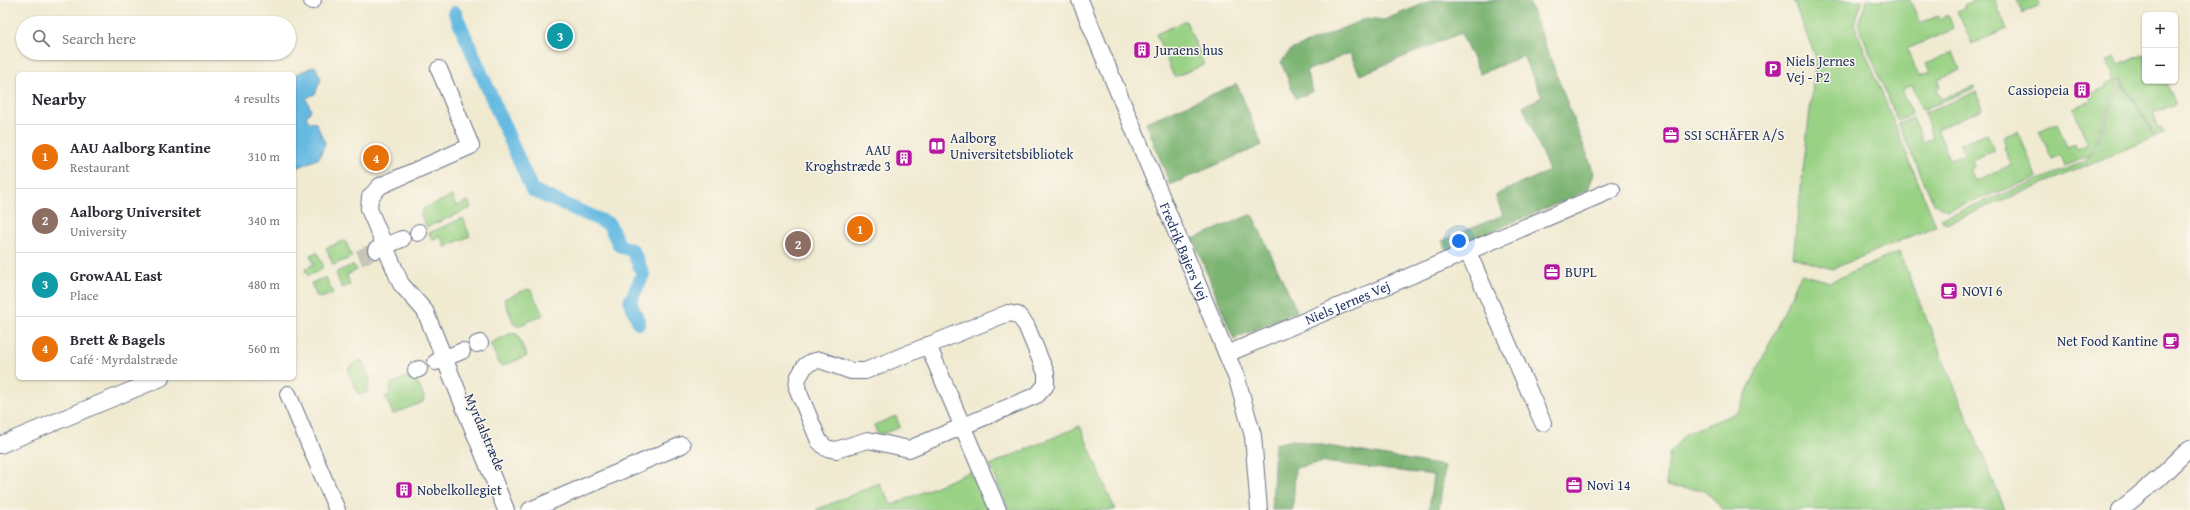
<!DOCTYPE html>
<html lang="en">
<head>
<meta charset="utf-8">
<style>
  :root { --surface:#fff; --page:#f7f7f7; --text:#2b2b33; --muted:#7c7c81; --line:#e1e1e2; --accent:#db2777 }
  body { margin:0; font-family:"Gentium Book Plus",serif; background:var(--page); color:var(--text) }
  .controls { position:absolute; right:12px; top:12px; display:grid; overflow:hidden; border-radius:6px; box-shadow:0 1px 3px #0004 }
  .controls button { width:36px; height:36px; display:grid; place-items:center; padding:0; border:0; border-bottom:1px solid var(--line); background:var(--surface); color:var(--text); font:20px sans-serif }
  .you { position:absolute; left:1459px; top:241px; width:14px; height:14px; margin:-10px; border:3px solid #fff; border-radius:50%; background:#1a73e8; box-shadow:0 0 0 6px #1a73e833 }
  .badge { display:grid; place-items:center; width:26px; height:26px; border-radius:50%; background:var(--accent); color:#fff; font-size:13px; font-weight:700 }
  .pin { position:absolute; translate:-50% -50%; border:2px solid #fff; box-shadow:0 1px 4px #0006 }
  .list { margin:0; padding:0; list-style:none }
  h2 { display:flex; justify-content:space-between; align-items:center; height:52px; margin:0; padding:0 16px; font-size:17px }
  h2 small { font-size:13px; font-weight:400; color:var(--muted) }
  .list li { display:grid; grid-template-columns:26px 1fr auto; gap:12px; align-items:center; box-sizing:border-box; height:64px; padding:0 16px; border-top:1px solid var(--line) }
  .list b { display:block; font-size:15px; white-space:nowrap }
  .list p { margin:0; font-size:13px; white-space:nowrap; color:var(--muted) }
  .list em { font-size:13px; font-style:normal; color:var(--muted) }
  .icon { flex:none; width:22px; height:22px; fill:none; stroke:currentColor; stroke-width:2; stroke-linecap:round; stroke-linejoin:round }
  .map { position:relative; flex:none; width:2190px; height:510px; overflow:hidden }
  .search { position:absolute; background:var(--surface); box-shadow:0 1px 3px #0004; left:16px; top:16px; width:280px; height:44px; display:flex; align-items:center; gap:10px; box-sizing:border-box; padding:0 14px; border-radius:22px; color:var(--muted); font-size:15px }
  .panel { position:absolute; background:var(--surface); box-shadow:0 1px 3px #0004; left:16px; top:72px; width:280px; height:308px; border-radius:6px }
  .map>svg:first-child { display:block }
  .green { fill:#9ad285; stroke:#5a8072 }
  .forest { fill:#7bb472; stroke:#4b7268 }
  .water { fill:#66bae2; stroke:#4074a0 }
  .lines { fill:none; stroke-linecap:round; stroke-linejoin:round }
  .canal { stroke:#66bae2; stroke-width:14 }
  .minor-tunnel { stroke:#c5c5ba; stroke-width:16; stroke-dasharray:16 8; stroke-linecap:butt }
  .minor-casing { stroke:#667086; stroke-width:18 }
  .minor { stroke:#fff; stroke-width:16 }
  .labels { text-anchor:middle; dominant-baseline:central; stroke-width:3; stroke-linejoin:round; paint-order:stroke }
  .poi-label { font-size:14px; fill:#1b2f5e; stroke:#fbf7ec; text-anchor:start }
  .street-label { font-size:14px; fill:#1b2f5e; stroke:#fbf7ec }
</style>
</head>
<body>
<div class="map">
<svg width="2190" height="510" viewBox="0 0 2190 510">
  <rect width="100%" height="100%" fill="#fbf7ec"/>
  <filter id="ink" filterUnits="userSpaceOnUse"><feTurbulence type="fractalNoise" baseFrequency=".025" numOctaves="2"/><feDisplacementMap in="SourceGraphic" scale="8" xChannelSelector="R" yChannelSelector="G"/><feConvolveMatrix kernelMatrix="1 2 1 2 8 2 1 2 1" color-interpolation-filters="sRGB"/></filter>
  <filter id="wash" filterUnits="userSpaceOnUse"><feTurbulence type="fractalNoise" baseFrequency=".012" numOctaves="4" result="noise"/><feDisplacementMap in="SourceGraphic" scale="16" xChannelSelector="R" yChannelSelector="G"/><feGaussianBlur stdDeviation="0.9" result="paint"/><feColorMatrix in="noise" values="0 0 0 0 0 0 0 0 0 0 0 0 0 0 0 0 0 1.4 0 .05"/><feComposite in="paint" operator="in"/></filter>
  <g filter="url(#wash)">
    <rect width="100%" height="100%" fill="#f0ead1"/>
    <g class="green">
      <polygon points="1793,0 1863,0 1854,24 1936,226 1832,269 1793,257 1816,58"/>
      <polygon points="1867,0 1910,0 1920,23 1938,16 1939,19 1948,15 1954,29 1907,49 1919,77 1930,72 1926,63 1953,52 1960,70 1938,79 1941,87 1936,89 1941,99 1974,86 1975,88 1922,110 1912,85 1902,89 1912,115 1897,120 1858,24"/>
      <polygon points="1974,0 1995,0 2007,29 1972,44 1957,11 1966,7 1965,5"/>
      <polygon points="2017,0 2037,0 2040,5 2022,13"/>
      <polygon points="1186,21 1204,65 1174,77 1156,34"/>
      <polygon points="2145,54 2145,81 2166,81 2176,104 2154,113 2158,128 2161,127 2164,133 2156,136 2121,79 2089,156 2065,166 2061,155 2052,159 2039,131 2057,123 2067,147 2075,144 2077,149 2088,144 2073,108 2091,101 2089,95 2106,87 2106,85 2115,81 2107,61 2115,57 2119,65"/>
      <polygon points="2122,83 2155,137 1946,224 1940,219 2084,162 2091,156"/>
      <polygon points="1976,92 1983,109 1937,129 1950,159 1965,154 1960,144 1987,133 1994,151 1972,160 1974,167 1970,170 1975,181 2011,165 2004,147 2006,146 2003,137 2018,131 2037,178 1948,210 1934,204 1898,123 1913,118 1923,142 1933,138 1924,113"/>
      <polygon points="452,196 456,206 468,201 471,208 427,227 421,216 423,209"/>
      <polygon points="463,218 470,236 445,247 440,236 432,240 429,233"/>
      <polygon points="343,241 346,242 352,257 333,265 326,248"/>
      <polygon points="317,252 323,265 321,270 308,276 305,269 314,264 310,255"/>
      <polygon points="1899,252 2005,510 1723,510 1706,491 1666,486 1669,454 1685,434 1738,412 1801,274 1830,282"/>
      <polygon points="354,265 357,270 347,275 350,285 342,288 336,274 338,271"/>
      <polygon points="326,277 333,293 321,298 317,297 311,283"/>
      <polygon points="528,289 531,290 543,315 518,326 514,324 504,299"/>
      <polygon points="512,333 517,334 527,356 503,366 499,364 490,343"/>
      <polygon points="362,360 370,378 367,392 359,395 348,371 350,366"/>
      <polygon points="414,374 424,397 423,402 393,414 385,396 389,396 391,384"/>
      <polygon points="896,416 900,427 882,434 877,433 874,425"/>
      <polygon points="1080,426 1115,510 1009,510 990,465"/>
      <polygon points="977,469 994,510 816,510 879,483 892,505"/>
    </g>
    <g class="forest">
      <polygon points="1433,0 1528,0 1594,173 1588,190 1447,251 1442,241 1503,215 1495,195 1549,171 1523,106 1542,97 1523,56 1480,74 1461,33 1360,75 1350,53 1306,71 1313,91 1296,99 1281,62 1291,50 1367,18 1384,20"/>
      <polygon points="1237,84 1262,145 1170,185 1146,122"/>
      <polygon points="1252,214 1297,311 1234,339 1193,239"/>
      <polygon points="1293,440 1445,466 1439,510 1429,510 1433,475 1324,462 1295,468 1293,510 1272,510 1275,444"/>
    </g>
    <polygon class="water" points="315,66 321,79 315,94 306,98 311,110 306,117 309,122 316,123 325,143 319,158 294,169 294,75"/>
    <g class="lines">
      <polyline class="canal" points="455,13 532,190 609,224 619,245 633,251 643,274 630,302 639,323"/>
    </g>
  </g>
  <g filter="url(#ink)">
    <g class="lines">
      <polyline class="minor-tunnel" points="359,258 375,251"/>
      <defs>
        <g id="minor">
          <path id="s1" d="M1080 0 1237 379 1253 436 1259 510"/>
          <polyline points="312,1 313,0"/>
          <polyline points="439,69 471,146 380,186 370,197 369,209 401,284 425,311 506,510"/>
          <polyline points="418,233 419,232"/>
          <polyline points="376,250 402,239"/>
          <polyline points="1468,252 1543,423"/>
          <polygon points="1008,313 1018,315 1026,325 1046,373 1046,385 1037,395 909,449 868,440 836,450 826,448 819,441 797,388 798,378 805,366 811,362 820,360 851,371 865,371"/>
          <polyline points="477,344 480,343"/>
          <polyline points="928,345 998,510"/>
          <path id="s2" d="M1227 354 1612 190"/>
          <polyline points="436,362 462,351"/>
          <polyline points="416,370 419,369"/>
          <polyline points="288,394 337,510"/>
          <polyline points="0,445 161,378"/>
          <polyline points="530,510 682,445"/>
          <polyline points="2120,510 2159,478 2190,448"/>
        </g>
      </defs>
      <use href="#minor" class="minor-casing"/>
      <use href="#minor" class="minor"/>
    </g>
  </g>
  <defs>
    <symbol id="building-square" viewBox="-11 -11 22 22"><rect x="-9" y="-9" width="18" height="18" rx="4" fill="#b5179e" stroke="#fbf7ec"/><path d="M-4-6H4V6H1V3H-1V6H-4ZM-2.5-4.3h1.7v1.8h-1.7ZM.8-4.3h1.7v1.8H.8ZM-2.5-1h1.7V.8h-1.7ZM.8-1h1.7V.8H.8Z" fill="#fff"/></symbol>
    <symbol id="parking-square" viewBox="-11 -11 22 22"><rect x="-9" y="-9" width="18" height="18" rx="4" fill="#b5179e" stroke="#fbf7ec"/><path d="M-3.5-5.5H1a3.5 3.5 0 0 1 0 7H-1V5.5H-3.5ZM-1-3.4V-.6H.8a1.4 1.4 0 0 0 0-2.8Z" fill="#fff"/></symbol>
    <symbol id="office-square" viewBox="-11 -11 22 22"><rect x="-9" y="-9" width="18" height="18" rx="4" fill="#b5179e" stroke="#fbf7ec"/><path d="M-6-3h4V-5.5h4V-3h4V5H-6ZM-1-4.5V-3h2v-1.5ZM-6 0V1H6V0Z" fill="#fff"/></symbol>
    <symbol id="library-square" viewBox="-11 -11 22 22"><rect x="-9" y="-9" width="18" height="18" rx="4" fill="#b5179e" stroke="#fbf7ec"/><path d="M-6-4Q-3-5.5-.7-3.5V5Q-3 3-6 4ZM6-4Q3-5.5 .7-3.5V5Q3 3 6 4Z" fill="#fff"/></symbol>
    <symbol id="cafe-square" viewBox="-11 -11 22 22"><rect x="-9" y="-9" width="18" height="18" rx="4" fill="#b5179e" stroke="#fbf7ec"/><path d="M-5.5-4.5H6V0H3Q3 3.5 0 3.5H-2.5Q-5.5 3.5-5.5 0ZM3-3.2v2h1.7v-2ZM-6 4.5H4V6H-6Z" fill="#fff"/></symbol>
  </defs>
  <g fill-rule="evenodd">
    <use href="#building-square" x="1132" y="40" width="20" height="20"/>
    <use href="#parking-square" x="1763" y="59" width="20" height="20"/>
    <use href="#building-square" x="2072" y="80" width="20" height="20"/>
    <use href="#office-square" x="1661" y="125" width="20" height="20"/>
    <use href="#library-square" x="927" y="136" width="20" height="20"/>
    <use href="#building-square" x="894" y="148" width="20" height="20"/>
    <use href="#office-square" x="1542" y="262" width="20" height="20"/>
    <use href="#cafe-square" x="1939" y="281" width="20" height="20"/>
    <use href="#cafe-square" x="2161" y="331" width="20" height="20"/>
    <use href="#office-square" x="1564" y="475" width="20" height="20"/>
    <use href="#building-square" x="394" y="480" width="20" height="20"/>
  </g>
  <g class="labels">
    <g class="poi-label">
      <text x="1155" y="50">Juraens hus</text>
      <text x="1786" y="61">Niels Jernes<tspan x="1786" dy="16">Vej - P2</tspan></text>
      <text x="2069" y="90" text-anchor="end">Cassiopeia</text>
      <text x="1684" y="135">SSI SCHÄFER A/S</text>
      <text x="950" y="138">Aalborg<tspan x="950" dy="16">Universitetsbibliotek</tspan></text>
      <text x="891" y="150" text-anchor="end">AAU<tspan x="891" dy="16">Kroghstræde 3</tspan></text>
      <text x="1565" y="272">BUPL</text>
      <text x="1962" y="291">NOVI 6</text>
      <text x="2158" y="341" text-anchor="end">Net Food Kantine</text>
      <text x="1587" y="485">Novi 14</text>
      <text x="417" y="490">Nobelkollegiet</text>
    </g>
    <g class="street-label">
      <text stroke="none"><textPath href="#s1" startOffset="272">Fredrik Bajers Vej</textPath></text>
      <text stroke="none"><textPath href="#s2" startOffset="131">Niels Jernes Vej</textPath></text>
      <text transform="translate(485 432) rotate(67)">Myrdalstræde</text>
    </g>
  </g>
</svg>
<div class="controls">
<button>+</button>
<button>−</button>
</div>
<div class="you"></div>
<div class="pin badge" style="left:860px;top:229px;background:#e8710a">1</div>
<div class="pin badge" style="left:798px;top:244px;background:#8d6e63">2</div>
<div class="pin badge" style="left:560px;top:36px;background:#0f9aa8">3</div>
<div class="pin badge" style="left:376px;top:158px;background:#e8710a">4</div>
<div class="search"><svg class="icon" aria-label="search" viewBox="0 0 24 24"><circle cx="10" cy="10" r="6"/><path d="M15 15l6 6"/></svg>Search here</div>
<section class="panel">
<h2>Nearby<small>4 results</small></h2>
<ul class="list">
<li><span class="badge" style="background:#e8710a">1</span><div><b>AAU Aalborg Kantine</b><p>Restaurant</p></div><em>310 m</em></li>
<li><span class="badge" style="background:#8d6e63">2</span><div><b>Aalborg Universitet</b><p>University</p></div><em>340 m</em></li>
<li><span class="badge" style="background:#0f9aa8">3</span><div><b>GrowAAL East</b><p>Place</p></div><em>480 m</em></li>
<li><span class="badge" style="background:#e8710a">4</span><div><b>Brett &amp; Bagels</b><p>Café · Myrdalstræde</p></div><em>560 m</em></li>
</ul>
</section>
</div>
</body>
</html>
